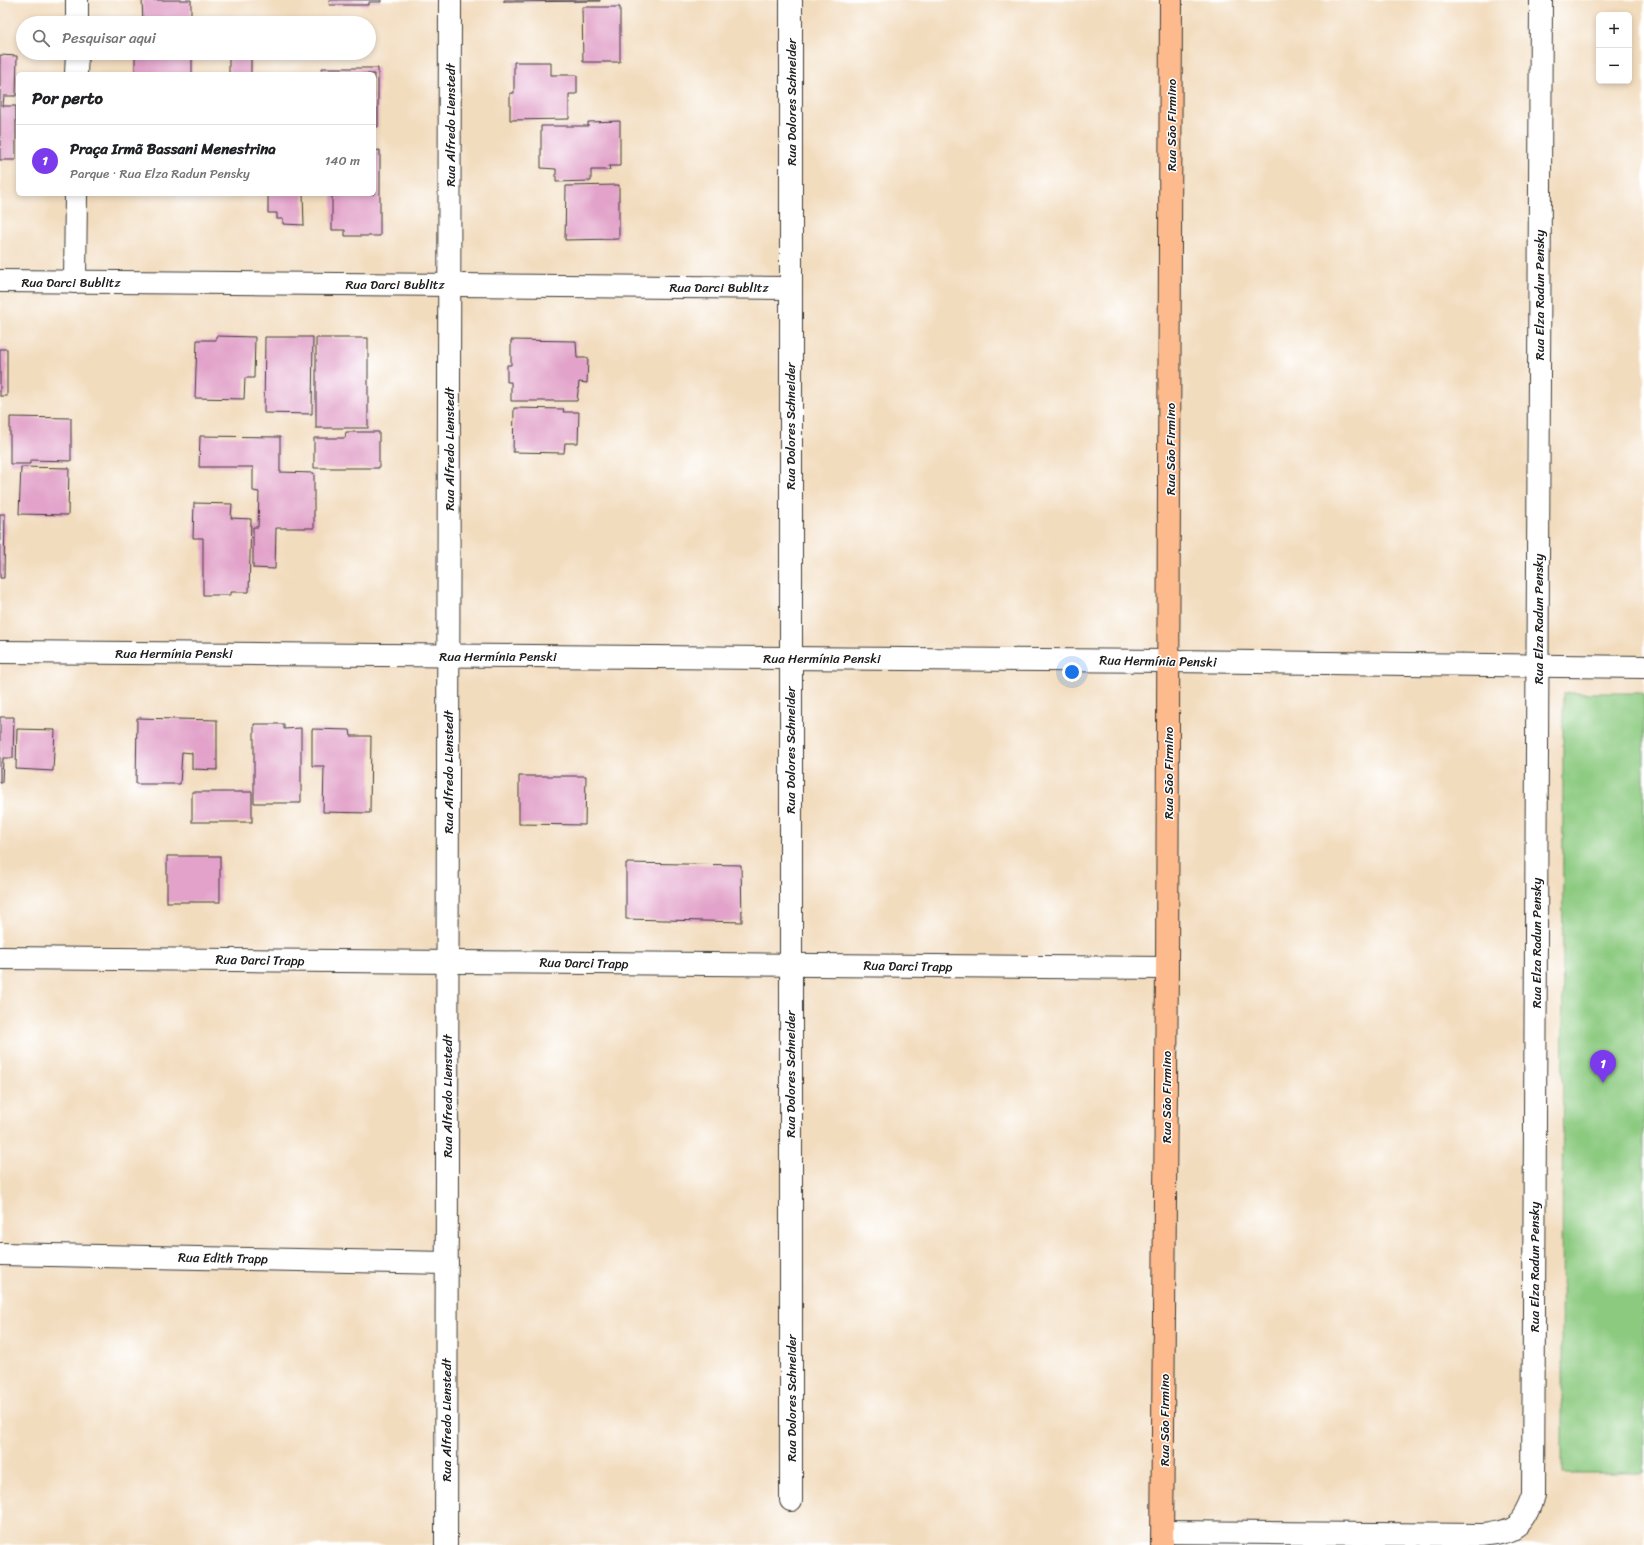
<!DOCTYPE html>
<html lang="pt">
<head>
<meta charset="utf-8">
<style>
  :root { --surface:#fff; --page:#f6f6f6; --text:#202124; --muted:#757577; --line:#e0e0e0; --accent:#7c3aed }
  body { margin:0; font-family:Sriracha,sans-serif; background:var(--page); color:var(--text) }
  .controls { position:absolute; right:12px; top:12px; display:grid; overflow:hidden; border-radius:6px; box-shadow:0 2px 6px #0003 }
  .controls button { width:36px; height:36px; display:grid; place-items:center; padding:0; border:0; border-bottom:1px solid var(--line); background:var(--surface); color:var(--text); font:20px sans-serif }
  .you { position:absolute; left:1072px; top:672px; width:14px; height:14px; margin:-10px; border:3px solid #fff; border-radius:50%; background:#1a73e8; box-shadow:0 0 0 6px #1a73e833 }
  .badge { display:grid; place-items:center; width:26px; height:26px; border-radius:50%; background:var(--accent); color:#fff; font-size:13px; font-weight:700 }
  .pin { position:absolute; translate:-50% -33px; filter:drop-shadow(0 1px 2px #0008) }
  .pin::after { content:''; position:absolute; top:21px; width:14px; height:12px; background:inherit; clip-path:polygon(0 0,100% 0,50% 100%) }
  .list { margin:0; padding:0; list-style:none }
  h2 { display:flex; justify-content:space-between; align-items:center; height:52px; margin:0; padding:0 16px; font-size:17px }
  h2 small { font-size:13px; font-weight:400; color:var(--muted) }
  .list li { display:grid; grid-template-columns:26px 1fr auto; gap:12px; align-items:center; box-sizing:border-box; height:72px; padding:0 16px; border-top:1px solid var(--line) }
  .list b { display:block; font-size:15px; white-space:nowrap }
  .list p { margin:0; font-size:13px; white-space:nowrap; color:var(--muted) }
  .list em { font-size:13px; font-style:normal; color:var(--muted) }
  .icon { flex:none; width:22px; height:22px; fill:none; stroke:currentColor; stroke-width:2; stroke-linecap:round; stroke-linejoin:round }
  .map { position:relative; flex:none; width:1644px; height:1545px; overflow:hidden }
  .search { position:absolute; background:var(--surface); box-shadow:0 2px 6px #0003; left:16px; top:16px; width:360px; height:44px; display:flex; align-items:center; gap:10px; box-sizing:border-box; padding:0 14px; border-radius:22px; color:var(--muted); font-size:15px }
  .panel { position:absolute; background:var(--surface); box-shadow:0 2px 6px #0003; left:16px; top:72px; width:360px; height:124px; border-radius:6px }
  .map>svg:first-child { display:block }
  .green { fill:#8cca80; stroke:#54734e }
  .building { fill:#e2a2c9 }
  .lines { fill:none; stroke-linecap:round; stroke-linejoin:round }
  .minor-casing { stroke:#3c3934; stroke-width:24 }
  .major-casing { stroke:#3c3934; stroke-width:24 }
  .minor { stroke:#fff; stroke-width:22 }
  .major { stroke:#fcba8d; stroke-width:22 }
  .labels { text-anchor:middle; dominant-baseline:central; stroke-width:3; stroke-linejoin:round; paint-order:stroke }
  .street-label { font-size:13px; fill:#1c1c1c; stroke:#fff }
</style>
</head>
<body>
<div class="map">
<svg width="1644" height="1545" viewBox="0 0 1644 1545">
  <rect width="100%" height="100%" fill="#fff"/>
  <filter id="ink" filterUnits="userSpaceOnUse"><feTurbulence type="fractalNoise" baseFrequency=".025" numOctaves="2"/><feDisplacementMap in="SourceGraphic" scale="8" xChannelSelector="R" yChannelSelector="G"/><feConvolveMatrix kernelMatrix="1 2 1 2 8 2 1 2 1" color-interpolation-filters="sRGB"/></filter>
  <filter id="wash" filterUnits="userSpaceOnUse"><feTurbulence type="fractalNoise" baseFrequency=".012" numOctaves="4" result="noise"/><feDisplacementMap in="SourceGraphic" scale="16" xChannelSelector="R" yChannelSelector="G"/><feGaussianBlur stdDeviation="0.9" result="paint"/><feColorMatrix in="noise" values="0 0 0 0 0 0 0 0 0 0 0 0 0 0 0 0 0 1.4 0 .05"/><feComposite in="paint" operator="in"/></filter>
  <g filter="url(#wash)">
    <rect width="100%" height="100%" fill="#f2dcbe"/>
    <polygon class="green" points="1563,693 1644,693 1644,1473 1562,1473"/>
    <g id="blocks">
      <g class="building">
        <polygon points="142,0 191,0 191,23 143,23"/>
        <polygon points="330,0 381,0 381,2 369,2 369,5 329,5"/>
        <polygon points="504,0 600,0 600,1 504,2"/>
        <polygon points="582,7 620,7 620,62 583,62"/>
        <rect x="135" y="53" width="57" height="21"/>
        <rect x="229" y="53" width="22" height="21"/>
        <polygon points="0,55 17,56 16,96 4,96 3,106 16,106 16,160 0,160"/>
        <polygon points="514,62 551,62 551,75 577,75 577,94 569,94 569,119 510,120 510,93 514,93"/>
        <polygon points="322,68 378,68 378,127 374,127 374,74 322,74"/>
        <polygon points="620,121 620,166 609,166 610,170 591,170 591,181 556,182 556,169 541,168 541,126 588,126 588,122"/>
        <polygon points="380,150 380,236 345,236 345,230 332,230 332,194 374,194 374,151"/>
        <polygon points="619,185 619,239 565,240 566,186"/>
        <polygon points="268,194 303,194 304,225 283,224 283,219 277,219 277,213 268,213"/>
        <polygon points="216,336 255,337 254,378 245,378 244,399 195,398 197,340 216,340"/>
        <polygon points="265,337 313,337 312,414 264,413"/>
        <rect x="316" y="338" width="52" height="90"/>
        <polygon points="511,340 576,341 577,358 588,358 587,383 579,382 577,401 511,401 511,382 507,382 507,365 511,365"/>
        <rect x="0" y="349" width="7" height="47"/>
        <polygon points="514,408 564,409 563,412 579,412 578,443 565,443 564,453 513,452"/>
        <polygon points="10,417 71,418 71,461 30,460 30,464 10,464"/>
        <polygon points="346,432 379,432 379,468 314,468 314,438 345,438"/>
        <polygon points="200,436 280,437 280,472 314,473 314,528 276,528 275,569 253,568 253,527 258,527 259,492 253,491 253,467 199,467"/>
        <polygon points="21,467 69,468 68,515 19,514"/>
        <polygon points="194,503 232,504 231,518 251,519 249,592 231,592 231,595 203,595 203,538 193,538"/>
        <polygon points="0,514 5,514 4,578 0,578"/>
        <polygon points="0,717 14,717 13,758 3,758 2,783 0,783"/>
        <polygon points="137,718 217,720 217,770 192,769 192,753 182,752 180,784 136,784"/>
        <polygon points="254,724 284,724 284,729 301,728 301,803 254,803"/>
        <polygon points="17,729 55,730 53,771 16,769"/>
        <polygon points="312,729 350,730 351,736 371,736 370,813 323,812 324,766 312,766"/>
        <polygon points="519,776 586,776 585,825 519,824"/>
        <rect x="192" y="792" width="60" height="30"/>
        <rect x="167" y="856" width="53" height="46"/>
        <polygon points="626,863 741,865 742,922 626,919"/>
      </g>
    </g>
  </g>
  <g filter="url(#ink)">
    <use href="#blocks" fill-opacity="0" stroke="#3c3934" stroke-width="1"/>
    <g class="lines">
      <defs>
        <g id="minor">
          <polyline points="791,0 791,1500"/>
          <polyline points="77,23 77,0"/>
          <polyline points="76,74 77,53"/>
          <polyline points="0,281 790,288"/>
          <polyline points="75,282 76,194"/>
          <polyline points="0,652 1169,661 1644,667"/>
          <polyline points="0,958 1167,968"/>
          <polyline points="0,1254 447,1263"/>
          <path d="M1163 1532 1482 1535C1514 1531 1522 1527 1533 1496L1541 0"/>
          <polyline points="446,1545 450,0"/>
        </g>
        <polyline id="major" points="1162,1545 1167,968 1171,0"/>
      </defs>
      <use href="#minor" class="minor-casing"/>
      <use href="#major" class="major-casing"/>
      <use href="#minor" class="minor"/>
      <use href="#major" class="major"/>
    </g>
  </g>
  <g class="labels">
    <g class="street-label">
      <text transform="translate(791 102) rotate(-90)">Rua Dolores Schneider</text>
      <text transform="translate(450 125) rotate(-90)">Rua Alfredo Lienstedt</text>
      <text transform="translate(1171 125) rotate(-90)">Rua São Firmino</text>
      <text x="71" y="282">Rua Darci Bublitz</text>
      <text x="395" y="284">Rua Darci Bublitz</text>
      <text x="719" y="287">Rua Darci Bublitz</text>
      <text transform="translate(1539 295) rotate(-90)">Rua Elza Radun Pensky</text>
      <text transform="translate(790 426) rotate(-90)">Rua Dolores Schneider</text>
      <text transform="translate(449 449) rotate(-90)">Rua Alfredo Lienstedt</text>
      <text transform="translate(1170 449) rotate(-90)">Rua São Firmino</text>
      <text transform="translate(1538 619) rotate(-90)">Rua Elza Radun Pensky</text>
      <text x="174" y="653">Rua Hermínia Penski</text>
      <text x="498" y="656">Rua Hermínia Penski</text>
      <text x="822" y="658">Rua Hermínia Penski</text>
      <text transform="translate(1158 661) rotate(1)">Rua Hermínia Penski</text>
      <text transform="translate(790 750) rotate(-90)">Rua Dolores Schneider</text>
      <text transform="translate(448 772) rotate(-90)">Rua Alfredo Lienstedt</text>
      <text transform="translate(1168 773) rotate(-90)">Rua São Firmino</text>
      <text transform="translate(1536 943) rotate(-90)">Rua Elza Radun Pensky</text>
      <text transform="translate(260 960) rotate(1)">Rua Darci Trapp</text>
      <text transform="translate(584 963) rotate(1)">Rua Darci Trapp</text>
      <text transform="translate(908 966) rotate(1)">Rua Darci Trapp</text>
      <text transform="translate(790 1074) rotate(-90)">Rua Dolores Schneider</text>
      <text transform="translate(447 1096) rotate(-90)">Rua Alfredo Lienstedt</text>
      <text transform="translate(1166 1097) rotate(-90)">Rua São Firmino</text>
      <text transform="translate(223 1258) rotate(1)">Rua Edith Trapp</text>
      <text transform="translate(1534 1267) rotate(-90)">Rua Elza Radun Pensky</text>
      <text transform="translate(791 1398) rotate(-90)">Rua Dolores Schneider</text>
      <text transform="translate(446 1420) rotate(-90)">Rua Alfredo Lienstedt</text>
      <text transform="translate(1164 1420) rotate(-90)">Rua São Firmino</text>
    </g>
  </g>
</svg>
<div class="controls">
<button>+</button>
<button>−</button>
</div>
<div class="you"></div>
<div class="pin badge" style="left:1603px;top:1083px">1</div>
<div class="search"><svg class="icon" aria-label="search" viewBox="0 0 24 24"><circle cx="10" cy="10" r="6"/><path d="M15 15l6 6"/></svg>Pesquisar aqui</div>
<section class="panel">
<h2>Por perto<small></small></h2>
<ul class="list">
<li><span class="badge">1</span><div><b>Praça Irmã Bassani Menestrina</b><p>Parque · Rua Elza Radun Pensky</p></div><em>140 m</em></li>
</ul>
</section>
</div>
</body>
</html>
